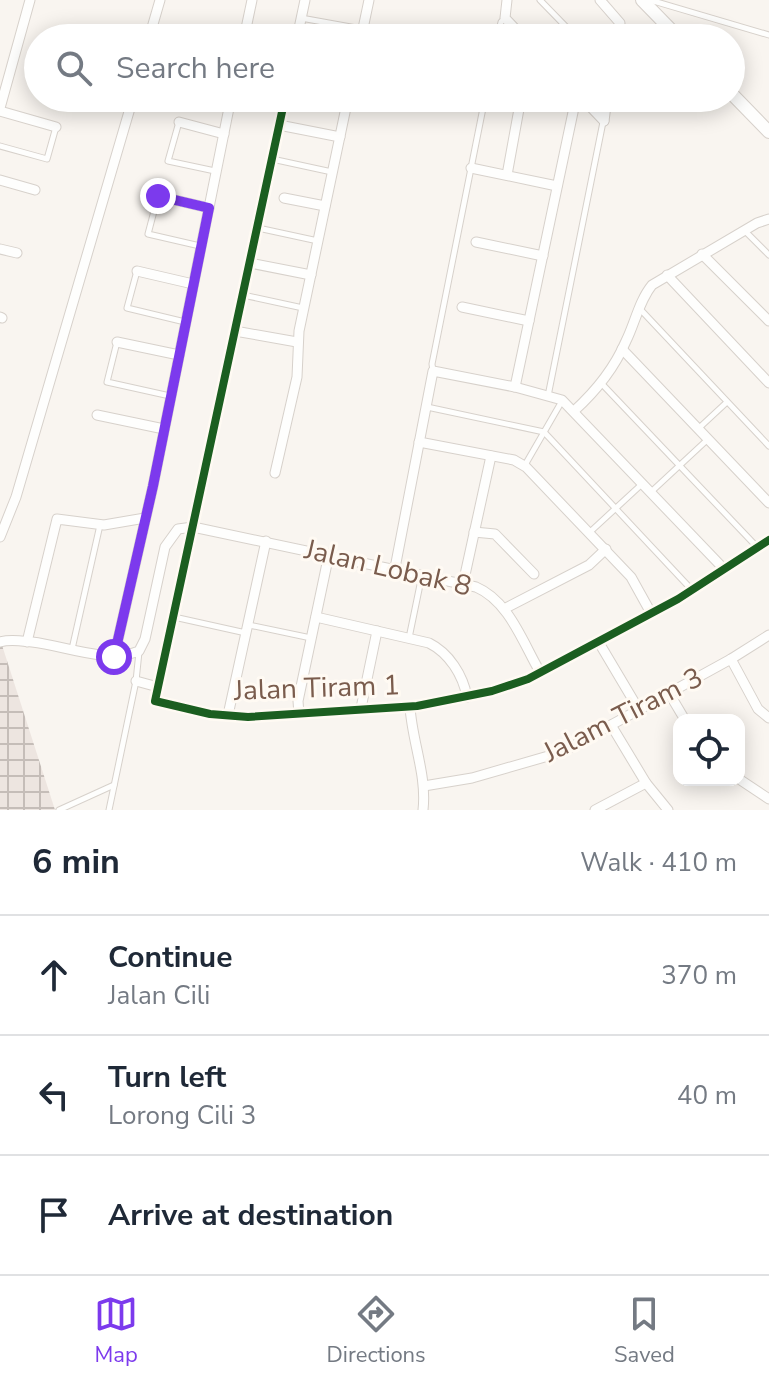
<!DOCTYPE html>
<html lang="en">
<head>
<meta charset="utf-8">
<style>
  :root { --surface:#fff; --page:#f6f6f7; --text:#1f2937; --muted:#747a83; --line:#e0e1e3; --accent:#7c3aed }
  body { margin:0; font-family:"Nunito Sans",sans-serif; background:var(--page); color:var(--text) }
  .controls { position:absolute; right:24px; bottom:24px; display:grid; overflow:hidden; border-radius:16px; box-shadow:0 4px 20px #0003 }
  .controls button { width:72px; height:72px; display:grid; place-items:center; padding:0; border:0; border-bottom:2px solid var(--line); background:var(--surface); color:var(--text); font:40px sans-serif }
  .stop { position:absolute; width:24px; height:24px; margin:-18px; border:6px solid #7c3aed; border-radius:50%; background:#fff }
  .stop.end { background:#7c3aed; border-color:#fff; box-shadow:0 2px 8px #0008 }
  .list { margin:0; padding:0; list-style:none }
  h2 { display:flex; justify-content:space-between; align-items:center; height:104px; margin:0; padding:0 32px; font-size:34px }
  h2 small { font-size:26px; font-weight:400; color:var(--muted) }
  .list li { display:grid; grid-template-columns:52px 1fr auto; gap:24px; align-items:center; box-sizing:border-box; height:120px; padding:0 32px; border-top:2px solid var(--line) }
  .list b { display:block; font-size:30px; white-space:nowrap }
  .list p { margin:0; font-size:26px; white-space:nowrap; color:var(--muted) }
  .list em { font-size:26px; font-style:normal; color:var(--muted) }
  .icon { flex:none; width:44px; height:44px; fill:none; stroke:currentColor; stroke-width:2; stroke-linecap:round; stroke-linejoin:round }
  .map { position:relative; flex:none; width:769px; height:810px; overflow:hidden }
  .search { position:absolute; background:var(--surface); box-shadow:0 4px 20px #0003; left:24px; right:24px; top:24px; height:88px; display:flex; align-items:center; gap:20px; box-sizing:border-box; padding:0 28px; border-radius:44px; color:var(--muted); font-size:30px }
  .sheet { height:464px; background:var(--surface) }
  nav { display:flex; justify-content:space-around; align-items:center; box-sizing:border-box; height:112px; border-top:2px solid var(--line); background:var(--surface); font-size:22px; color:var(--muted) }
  nav a { display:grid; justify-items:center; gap:4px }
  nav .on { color:var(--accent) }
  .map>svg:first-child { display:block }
  .industrial { fill:url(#industrial-grid) }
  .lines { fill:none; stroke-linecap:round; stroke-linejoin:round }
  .service-casing { stroke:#d7d1cb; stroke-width:7 }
  .minor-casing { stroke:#d7d1cb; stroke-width:11 }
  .tertiary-casing { stroke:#d7d1cb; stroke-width:14 }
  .service { stroke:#fefefd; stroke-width:5 }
  .minor { stroke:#fefefd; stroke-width:9 }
  .tertiary { stroke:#fefefd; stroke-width:12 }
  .cycleway-casing { stroke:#fffaf3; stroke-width:13 }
  .cycleway { stroke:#1b5e20; stroke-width:8 }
  .route { stroke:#7c3aed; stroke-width:10 }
  .labels { text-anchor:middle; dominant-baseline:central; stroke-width:6; stroke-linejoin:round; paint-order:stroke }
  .street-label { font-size:28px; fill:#7a5c4d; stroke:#fffaf3 }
</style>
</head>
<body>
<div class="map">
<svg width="769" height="810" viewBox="0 0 769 810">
  <defs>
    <pattern id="industrial-grid" width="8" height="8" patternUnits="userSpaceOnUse" patternTransform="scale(2)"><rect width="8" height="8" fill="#ede5e0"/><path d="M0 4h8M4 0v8" fill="none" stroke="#c5bdb8"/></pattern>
  </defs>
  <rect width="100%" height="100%" fill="#f9f5f0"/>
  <polygon class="industrial" points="0,639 55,810 0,810"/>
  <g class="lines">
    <defs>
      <g id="service">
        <polyline points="540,0 577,38"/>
        <polyline points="650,0 769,35"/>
        <polyline points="301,18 362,29"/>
        <polyline points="497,38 501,22 505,18"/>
        <polyline points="179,122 168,161 215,171"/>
        <polyline points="0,146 47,159 56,127"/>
        <polyline points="272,159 332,172"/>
        <polyline points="158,196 148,234 200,246"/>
        <polyline points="258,228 318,241"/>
        <polyline points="744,230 769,255"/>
        <polyline points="137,271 127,308 185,322"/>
        <polyline points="243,295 303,308"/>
        <polyline points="640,309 769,446"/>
        <polyline points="117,342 107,382 170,396"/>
        <polyline points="433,371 432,364 485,98"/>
        <polyline points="602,384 758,548"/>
        <polyline points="548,396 603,122"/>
        <polyline points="427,407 544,432 692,590"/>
        <polyline points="699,428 727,402"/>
        <polyline points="525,465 562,401"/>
        <polyline points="651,492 707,440"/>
        <polyline points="590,532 642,484"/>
        <polyline points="174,617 246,633"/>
        <polyline points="249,625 311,638"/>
        <polyline points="409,638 422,575"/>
        <polyline points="72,649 100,525"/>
        <polyline points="59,810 114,785"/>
        <polyline points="109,810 136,681 139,652"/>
      </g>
      <g id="minor">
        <polyline points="507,0 505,18 524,38"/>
        <polyline points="600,0 620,23 618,38"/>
        <polyline points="149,38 160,0"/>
        <polyline points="244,38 252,0"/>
        <polyline points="297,38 305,0"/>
        <polyline points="361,38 369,0"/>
        <polyline points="285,98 155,701 210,714 248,717 417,706 492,691 528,679 678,599 769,540"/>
        <polyline points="582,98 604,121"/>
        <polyline points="0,108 30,0"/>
        <polyline points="0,111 56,127"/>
        <polyline points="604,121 607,98"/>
        <polyline points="179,122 224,134"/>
        <polyline points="279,125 340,137"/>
        <polyline points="471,168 557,186"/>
        <polyline points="507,175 521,98"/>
        <polyline points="0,180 35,190"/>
        <polyline points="158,196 209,208"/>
        <polyline points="284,198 325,206"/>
        <polyline points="476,242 543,256"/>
        <polyline points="0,249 17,253"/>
        <polyline points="702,254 769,321"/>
        <polyline points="250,263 311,275"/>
        <polyline points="137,271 193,284"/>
        <polyline points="667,275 769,383"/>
        <polyline points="462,307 529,321"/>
        <polyline points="0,317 2,318"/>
        <polyline points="235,331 297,342"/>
        <polyline points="117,342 179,355"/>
        <polyline points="622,349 769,503"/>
        <polyline points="515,387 576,98"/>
        <path d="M574 411C596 391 614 369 626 341 635 323 639 301 652 285L757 223 769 219"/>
        <polyline points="97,415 164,429"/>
        <polyline points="419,442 514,460 526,467 631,577 651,613"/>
        <polyline points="275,473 297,377 299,331 348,98"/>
        <polyline points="474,532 495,534 534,574"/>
        <polyline points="0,537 16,497 133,98"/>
        <polyline points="395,568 433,371 515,387 562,400 724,569"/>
        <polyline points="463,584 491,456"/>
        <polyline points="504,609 589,565 606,549"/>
        <path d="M316 617 429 643C449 653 463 675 467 697"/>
        <polyline points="598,641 639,710"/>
        <path d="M0 642C10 639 21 641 32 642 66 646 107 664 139 651L145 639 165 547 178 529 193 527 476 587C509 601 523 643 540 672"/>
        <polyline points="27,642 57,519 104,525 145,518"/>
        <polyline points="114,657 153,486 231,98"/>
        <polyline points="731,659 758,709 769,718"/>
        <polyline points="136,681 158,687"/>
        <polyline points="669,693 685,720"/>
        <path d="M410 707C412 741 427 775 423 810"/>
        <polyline points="361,708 377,631"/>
        <polyline points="299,714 298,701 329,554"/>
        <polyline points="228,715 266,541"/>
        <polyline points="611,725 646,783 668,810"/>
        <polyline points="739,779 769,799"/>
        <polyline points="424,786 472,778 562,752 731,659 769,635"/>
        <polyline points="595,810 646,783"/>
      </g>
      <g id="tertiary">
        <polyline points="642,0 679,38"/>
        <polyline points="731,93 769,132"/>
      </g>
    </defs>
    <use href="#service" class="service-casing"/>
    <use href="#minor" class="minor-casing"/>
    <use href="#tertiary" class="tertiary-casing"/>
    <use href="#service" class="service"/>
    <use href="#minor" class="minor"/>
    <use href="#tertiary" class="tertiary"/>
    <defs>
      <polyline id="cycleway" points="285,98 155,701 210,714 248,717 417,706 492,691 528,679 678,599 769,540"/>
    </defs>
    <use href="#cycleway" class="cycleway-casing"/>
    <use href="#cycleway" class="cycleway"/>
  </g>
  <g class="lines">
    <polyline class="route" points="114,657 153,486 209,208 158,196"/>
  </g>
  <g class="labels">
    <g class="street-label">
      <text transform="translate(388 568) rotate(13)">Jalan Lobak 8</text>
      <text transform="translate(317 688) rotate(-2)">Jalan Tiram 1</text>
      <text transform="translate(623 715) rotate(-27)">Jalam Tiram 3</text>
    </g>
  </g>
</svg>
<div class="controls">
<button><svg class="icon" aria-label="locate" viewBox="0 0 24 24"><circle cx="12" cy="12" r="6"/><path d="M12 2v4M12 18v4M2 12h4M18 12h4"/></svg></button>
</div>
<div class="stop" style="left:114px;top:657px"></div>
<div class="stop end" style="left:158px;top:196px"></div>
<div class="search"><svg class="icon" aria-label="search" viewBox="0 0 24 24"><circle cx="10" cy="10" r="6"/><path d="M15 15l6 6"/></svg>Search here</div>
</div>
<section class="sheet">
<h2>6 min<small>Walk · 410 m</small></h2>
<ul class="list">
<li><svg class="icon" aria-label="ahead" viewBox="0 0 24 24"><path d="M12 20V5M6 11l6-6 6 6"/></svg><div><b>Continue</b><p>Jalan Cili</p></div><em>370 m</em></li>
<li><svg class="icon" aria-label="left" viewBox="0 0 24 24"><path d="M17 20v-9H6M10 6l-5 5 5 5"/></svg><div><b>Turn left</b><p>Lorong Cili 3</p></div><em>40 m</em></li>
<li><svg class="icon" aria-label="arrive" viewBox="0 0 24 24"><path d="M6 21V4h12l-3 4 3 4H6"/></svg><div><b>Arrive at destination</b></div></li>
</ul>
</section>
<nav>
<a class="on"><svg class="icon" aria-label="map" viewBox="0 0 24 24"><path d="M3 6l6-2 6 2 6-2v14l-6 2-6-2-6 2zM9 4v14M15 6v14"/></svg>Map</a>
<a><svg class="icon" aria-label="directions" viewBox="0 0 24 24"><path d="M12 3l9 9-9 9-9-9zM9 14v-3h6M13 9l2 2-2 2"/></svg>Directions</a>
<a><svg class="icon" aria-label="saved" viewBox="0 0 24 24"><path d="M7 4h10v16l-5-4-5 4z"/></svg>Saved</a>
</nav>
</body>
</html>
